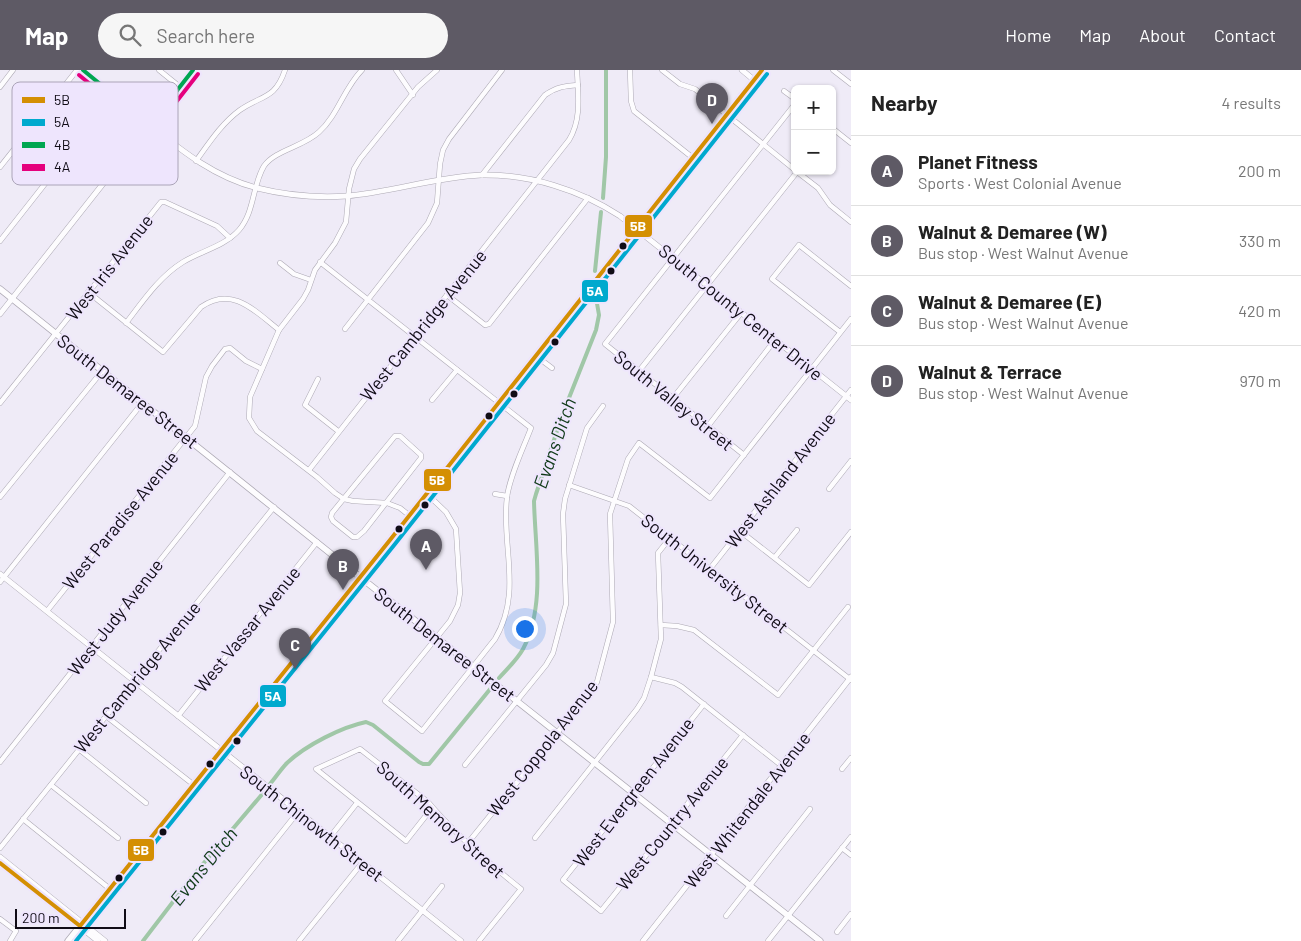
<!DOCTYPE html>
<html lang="en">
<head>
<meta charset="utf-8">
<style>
  :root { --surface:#fff; --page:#f6f6f6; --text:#222; --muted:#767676; --line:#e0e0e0; --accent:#5e5a65 }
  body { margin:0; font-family:Barlow,sans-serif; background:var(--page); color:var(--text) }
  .controls { position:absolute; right:15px; top:15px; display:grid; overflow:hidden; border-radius:8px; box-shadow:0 1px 4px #0004 }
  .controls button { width:45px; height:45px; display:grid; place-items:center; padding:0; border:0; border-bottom:1px solid var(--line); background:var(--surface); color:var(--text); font:25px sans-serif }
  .scale { position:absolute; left:15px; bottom:12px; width:111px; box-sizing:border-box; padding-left:5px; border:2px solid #100c16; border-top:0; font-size:14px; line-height:18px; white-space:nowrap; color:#100c16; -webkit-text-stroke:4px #eee5fd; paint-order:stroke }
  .you { position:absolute; left:524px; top:558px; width:18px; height:18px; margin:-12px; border:4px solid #fff; border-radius:50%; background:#1a73e8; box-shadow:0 0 0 8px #1a73e833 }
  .badge { display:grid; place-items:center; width:32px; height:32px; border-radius:50%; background:var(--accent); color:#fff; font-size:16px; font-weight:700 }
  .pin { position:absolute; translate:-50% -41px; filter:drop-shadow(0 1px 2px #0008) }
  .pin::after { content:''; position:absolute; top:26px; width:18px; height:15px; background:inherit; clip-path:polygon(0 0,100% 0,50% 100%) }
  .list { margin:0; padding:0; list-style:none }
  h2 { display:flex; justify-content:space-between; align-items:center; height:65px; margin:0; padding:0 20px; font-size:21px }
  h2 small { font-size:16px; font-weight:400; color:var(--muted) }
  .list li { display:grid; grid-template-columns:32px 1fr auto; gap:15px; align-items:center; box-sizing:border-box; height:70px; padding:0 20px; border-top:1px solid var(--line) }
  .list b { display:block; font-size:19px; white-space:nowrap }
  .list p { margin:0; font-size:16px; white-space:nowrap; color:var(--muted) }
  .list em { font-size:16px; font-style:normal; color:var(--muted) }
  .icon { flex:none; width:28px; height:28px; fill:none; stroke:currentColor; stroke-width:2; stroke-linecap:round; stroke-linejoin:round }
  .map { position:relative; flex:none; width:851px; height:871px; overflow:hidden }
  header { display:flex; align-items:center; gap:30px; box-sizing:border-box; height:70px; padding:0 25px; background:var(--accent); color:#fff }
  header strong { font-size:24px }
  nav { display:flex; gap:28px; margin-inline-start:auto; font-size:18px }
  .search { width:350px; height:45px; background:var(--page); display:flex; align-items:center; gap:12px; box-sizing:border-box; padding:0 18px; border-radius:28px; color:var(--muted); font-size:19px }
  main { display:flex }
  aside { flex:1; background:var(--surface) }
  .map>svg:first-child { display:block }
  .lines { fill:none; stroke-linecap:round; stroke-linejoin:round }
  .canal { stroke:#a0c7a7; stroke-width:4 }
  .minor-casing { stroke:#ada9b4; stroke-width:5.5 }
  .tertiary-casing { stroke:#ada9b4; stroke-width:6 }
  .secondary-casing { stroke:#ada9b4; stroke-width:7 }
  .minor { stroke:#fdfcfe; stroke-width:4.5 }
  .tertiary { stroke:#fdfcfe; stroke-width:5 }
  .secondary { stroke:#fdfcfe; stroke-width:5.5 }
  .bus-1-casing { stroke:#eee5fd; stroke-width:8 }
  .bus-2-casing { stroke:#eee5fd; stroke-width:8 }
  .bus-3-casing { stroke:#eee5fd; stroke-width:8 }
  .bus-4-casing { stroke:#eee5fd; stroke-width:8 }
  .bus-1 { stroke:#d48f03; stroke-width:4 }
  .bus-2 { stroke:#00a9ce; stroke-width:4 }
  .bus-3 { stroke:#00a651; stroke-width:4 }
  .bus-4 { stroke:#e5007d; stroke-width:4 }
  .bus-dot { fill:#100c16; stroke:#eee5fd; stroke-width:2 }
  .labels { text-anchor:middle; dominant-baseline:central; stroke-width:4; stroke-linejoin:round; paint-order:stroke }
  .street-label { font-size:18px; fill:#100c16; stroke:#eee5fd }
  .water-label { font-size:19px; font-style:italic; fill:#0e3917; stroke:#eee5fd }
  .key { fill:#eee5fd; stroke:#aba4b8; stroke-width:1 }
  .key-label { font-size:14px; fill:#100c16 }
  .line-badge { stroke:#eee5fd; stroke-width:2 }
  .badge-label { font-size:14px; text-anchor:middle; font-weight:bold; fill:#fff }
</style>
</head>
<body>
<header>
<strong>Map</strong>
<div class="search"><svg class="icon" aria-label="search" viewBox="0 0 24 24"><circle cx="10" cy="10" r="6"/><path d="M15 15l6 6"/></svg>Search here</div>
<nav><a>Home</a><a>Map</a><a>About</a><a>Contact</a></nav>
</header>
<main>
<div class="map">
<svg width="851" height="871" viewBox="0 0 851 871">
  <rect width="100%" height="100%" fill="#efebf7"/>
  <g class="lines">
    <g class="canal">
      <polyline points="603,128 606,87 606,0"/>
      <polyline points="595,201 601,142"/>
      <path d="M499 608C507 599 517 590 523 579 546 536 535 478 534 431L536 424 563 343 596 260 599 245 595 222"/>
      <path d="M270 714C276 707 281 699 287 693 306 675 342 657 366 652L373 655 419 692 423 694H429L491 618"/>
      <polyline points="143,871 192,807 264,722"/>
    </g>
    <defs>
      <g id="minor">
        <polyline points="159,0 180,17"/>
        <polyline points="396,0 413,25"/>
        <polyline points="630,0 631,31 634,41 693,88"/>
        <polyline points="662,0 680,14 695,19 795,100"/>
        <polyline points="833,0 851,14"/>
        <polyline points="0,17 13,0"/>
        <polyline points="784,21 795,29"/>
        <polyline points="832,58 851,73"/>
        <path d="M196 91C209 73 222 53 240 40 261 25 275 30 285 0"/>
        <polyline points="0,97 77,0"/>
        <polyline points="796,101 818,118 830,135 851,152"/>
        <path d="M482 105 545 25C556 17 565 16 578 15"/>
        <polyline points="0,171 114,26"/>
        <path d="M320 192 531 358C523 379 510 405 507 427 501 476 523 522 495 569L422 661 385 631 450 551 458 535 460 523 456 459 446 442 427 424"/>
        <polyline points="280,193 294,204 311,210"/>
        <path d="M88 222 163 282 201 237C232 215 255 241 279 260"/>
        <polyline points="447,225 485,255 489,254 588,128"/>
        <path d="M126 253C143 231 159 207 183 192 201 181 225 176 239 160 255 141 252 116 264 96 275 80 303 77 319 62 338 45 344 18 362 0"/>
        <polyline points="345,259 428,153 437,133 440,94 443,80 449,69 502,0"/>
        <polyline points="840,262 772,209 799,175 851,216"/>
        <polyline points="536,286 552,298"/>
        <polyline points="639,301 797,102"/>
        <polyline points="318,309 305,335 338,361"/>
        <polyline points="673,328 741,243"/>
        <polyline points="432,330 457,300"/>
        <polyline points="0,333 161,132 165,132 217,156 230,168"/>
        <polyline points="708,356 775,270"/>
        <polygon points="395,366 400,366 421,385 421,388 364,461 357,467 353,467 333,451 331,447 332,443"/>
        <polyline points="744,385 605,274 795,34"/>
        <path d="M309 400 569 70C582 49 578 24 577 0"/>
        <polyline points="569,415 629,436 851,610"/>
        <polyline points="829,419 851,391"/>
        <polyline points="495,424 507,426"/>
        <polyline points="0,427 103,300"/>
        <polyline points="410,446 400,438 387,433 353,431 344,429 335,423 317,407 257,361 249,348 250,327 279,260 303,229 308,220 315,200 335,173 346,152 349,119 354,99 360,89 418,17 437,0"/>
        <polyline points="740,461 809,515 851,462"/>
        <polyline points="775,487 797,460"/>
        <polyline points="709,500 851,320"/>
        <polyline points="0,512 143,332"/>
        <polyline points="47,541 195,356 206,307 212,296 225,279 230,278 246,291 262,299"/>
        <polyline points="661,555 677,556 694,560 778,625 848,537"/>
        <polyline points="651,607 675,613 682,617 782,696"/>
        <polyline points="704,634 563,810 601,841 743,665"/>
        <polyline points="106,646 194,715"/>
        <polyline points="178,646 317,472"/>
        <polyline points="80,680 146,733"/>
        <polyline points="0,692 230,402"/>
        <polyline points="465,695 546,595 553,583 566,534 563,444 565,429 587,358 603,336"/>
        <polyline points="842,699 851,688"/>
        <polyline points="51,715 118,768"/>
        <path d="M432 738 406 771 316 699 360 679 428 732C456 765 487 792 521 819L479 871"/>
        <polyline points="23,749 110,819"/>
        <polyline points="330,767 357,733"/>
        <polyline points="535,768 637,639 644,628 651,607 661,569 658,483 670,468"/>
        <polyline points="467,774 557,663 597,612 613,552 610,444 628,389 639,373 710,428 851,249"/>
        <polyline points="0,778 274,437"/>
        <polyline points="842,778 851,785"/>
        <polyline points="726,846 810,739"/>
        <polyline points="0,849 16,861 10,871"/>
        <polyline points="837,862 851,844"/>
        <polyline points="195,871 298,742"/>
        <polyline points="299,871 362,793"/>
        <polyline points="398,871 442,816"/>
        <polyline points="768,871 851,767"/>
      </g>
      <g id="tertiary">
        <path d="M83 0C100 16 120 31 138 46 175 75 210 106 257 118 285 125 317 128 347 126 392 122 436 107 481 105 530 104 580 120 620 146L851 330"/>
        <polyline points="742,0 754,10"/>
        <polyline points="0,244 193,0"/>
        <polyline points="0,504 461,871"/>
        <polyline points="0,787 105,871"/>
        <polyline points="0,793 98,871"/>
        <polyline points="643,871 851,607"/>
      </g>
      <g id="secondary">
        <polyline points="0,219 360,507 820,871"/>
        <polyline points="68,871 390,470 762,0"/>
      </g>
    </defs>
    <use href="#minor" class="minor-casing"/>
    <use href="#tertiary" class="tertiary-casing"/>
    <use href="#secondary" class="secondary-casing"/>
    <use href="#minor" class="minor"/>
    <use href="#tertiary" class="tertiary"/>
    <use href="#secondary" class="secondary"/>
    <defs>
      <polyline id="bus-1" points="0,793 80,856 390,470 762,0"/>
      <polyline id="bus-2" points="76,871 395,474 767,4"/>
      <polyline id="bus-3" points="83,0 150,55 193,0"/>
      <polyline id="bus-4" points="79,5 146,60 150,61 155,59 198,4"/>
    </defs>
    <use href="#bus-1" class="bus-1-casing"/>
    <use href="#bus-2" class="bus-2-casing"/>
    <use href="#bus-3" class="bus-3-casing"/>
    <use href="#bus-4" class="bus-4-casing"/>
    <use href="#bus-1" class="bus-1"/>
    <use href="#bus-2" class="bus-2"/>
    <use href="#bus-3" class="bus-3"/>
    <use href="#bus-4" class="bus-4"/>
  </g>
  <g class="bus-dot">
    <circle cx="623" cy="176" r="4.5"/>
    <circle cx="611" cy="201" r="4.5"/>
    <circle cx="555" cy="272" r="4.5"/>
    <circle cx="514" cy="324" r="4.5"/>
    <circle cx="489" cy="346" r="4.5"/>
    <circle cx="425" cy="435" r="4.5"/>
    <circle cx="399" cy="459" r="4.5"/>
    <circle cx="237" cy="671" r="4.5"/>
    <circle cx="210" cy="694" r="4.5"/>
    <circle cx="163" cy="762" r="4.5"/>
    <circle cx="119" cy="808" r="4.5"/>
  </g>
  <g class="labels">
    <g class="street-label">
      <text transform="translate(109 197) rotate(-52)">West Iris Avenue</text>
      <text transform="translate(741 242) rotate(39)">South County Center Drive</text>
      <text transform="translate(423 255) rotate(-51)">West Cambridge Avenue</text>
      <text transform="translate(128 321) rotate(38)">South Demaree Street</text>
      <text transform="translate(674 330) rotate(39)">South Valley Street</text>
      <text transform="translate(780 410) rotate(-52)">West Ashland Avenue</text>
      <text transform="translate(120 450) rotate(-51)">West Paradise Avenue</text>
      <text transform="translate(715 503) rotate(38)">South University Street</text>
      <text transform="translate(115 547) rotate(-52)">West Judy Avenue</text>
      <text transform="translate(247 559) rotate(-51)">West Vassar Avenue</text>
      <text transform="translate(445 574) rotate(38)">South Demaree Street</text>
      <text transform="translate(137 607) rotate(-51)">West Cambridge Avenue</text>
      <text transform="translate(542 678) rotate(-52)">West Coppola Avenue</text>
      <text transform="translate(633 722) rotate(-52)">West Evergreen Avenue</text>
      <text transform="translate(747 740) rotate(-52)">West Whitendale Avenue</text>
      <text transform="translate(441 749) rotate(42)">South Memory Street</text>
      <text transform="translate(312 753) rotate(38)">South Chinowth Street</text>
      <text transform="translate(672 753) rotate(-51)">West Country Avenue</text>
    </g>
    <g class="water-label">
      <text transform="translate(554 373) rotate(-71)">Evans Ditch</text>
      <text transform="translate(203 796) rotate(-51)">Evans Ditch</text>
    </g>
  </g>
  <rect x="12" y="12" width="166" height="103" rx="8" class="key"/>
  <rect x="22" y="27" width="23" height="6" fill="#d48f03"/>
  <rect x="22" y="49" width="23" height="7" fill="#00a9ce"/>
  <rect x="22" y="72" width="23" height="6" fill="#00a651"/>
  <rect x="22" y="94" width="23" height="7" fill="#e5007d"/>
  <g class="key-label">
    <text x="54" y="35">5B</text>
    <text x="54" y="57">5A</text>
    <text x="54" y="80">4B</text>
    <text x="54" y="102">4A</text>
  </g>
  <g class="line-badge">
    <rect x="624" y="144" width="29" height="24" rx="5" fill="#d48f03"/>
    <rect x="581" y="209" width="28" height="24" rx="5" fill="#00a9ce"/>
    <rect x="423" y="398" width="29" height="24" rx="5" fill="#d48f03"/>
    <rect x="259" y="614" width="28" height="24" rx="5" fill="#00a9ce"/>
    <rect x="127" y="768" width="28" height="24" rx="5" fill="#d48f03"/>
  </g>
  <g class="badge-label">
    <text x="638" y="161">5B</text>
    <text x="595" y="226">5A</text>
    <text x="437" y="415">5B</text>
    <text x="273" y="631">5A</text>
    <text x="141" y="785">5B</text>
  </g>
</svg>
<div class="controls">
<button>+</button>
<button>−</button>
</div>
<div class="scale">200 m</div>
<div class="you"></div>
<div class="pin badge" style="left:426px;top:500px">A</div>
<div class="pin badge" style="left:343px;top:520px">B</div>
<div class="pin badge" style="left:295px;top:599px">C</div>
<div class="pin badge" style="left:712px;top:54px">D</div>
</div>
<aside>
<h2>Nearby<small>4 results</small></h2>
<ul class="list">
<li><span class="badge">A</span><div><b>Planet Fitness</b><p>Sports · West Colonial Avenue</p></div><em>200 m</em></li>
<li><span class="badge">B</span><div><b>Walnut &amp; Demaree (W)</b><p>Bus stop · West Walnut Avenue</p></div><em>330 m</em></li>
<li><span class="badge">C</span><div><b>Walnut &amp; Demaree (E)</b><p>Bus stop · West Walnut Avenue</p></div><em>420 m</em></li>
<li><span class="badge">D</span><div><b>Walnut &amp; Terrace</b><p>Bus stop · West Walnut Avenue</p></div><em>970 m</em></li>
</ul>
</aside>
</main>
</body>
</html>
